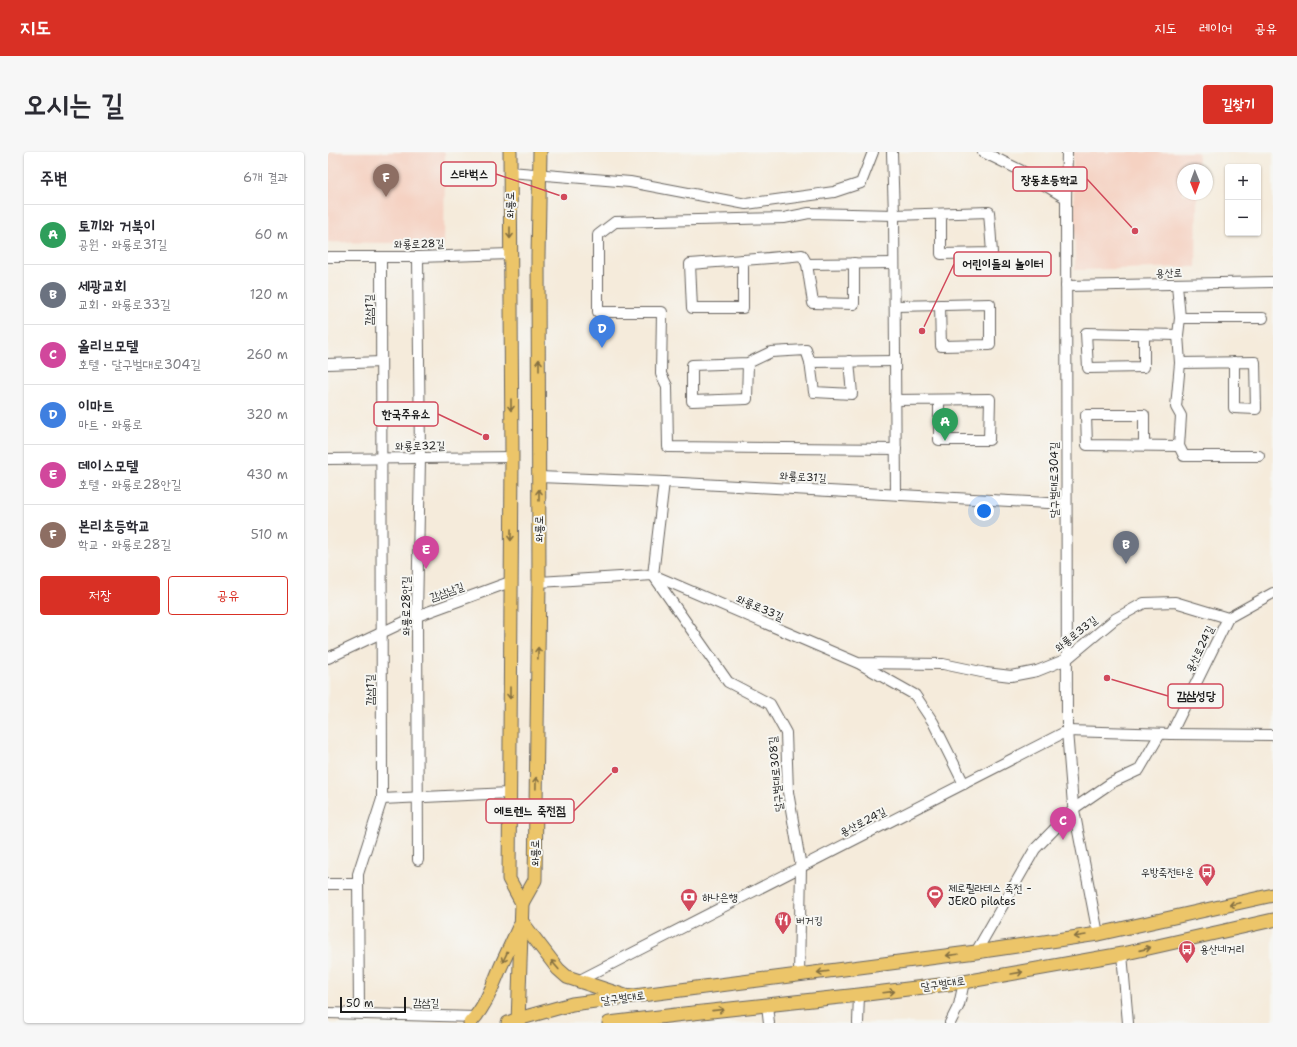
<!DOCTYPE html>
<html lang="ko">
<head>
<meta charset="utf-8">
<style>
  :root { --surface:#fff; --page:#f7f7f7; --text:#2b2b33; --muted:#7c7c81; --line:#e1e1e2; --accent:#d93025 }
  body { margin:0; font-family:"Shantell Sans","Poor Story",sans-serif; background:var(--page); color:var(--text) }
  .controls { position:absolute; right:12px; top:12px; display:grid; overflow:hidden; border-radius:4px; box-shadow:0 1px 3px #0004 }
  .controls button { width:36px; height:36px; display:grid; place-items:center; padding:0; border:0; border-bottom:1px solid var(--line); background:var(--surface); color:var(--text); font:20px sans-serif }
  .compass { position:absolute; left:849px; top:12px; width:36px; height:36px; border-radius:50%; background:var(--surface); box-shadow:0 1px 3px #0004; rotate:179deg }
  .scale { position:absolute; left:12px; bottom:10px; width:66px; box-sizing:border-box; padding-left:4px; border:2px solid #1c1c1c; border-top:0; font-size:11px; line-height:14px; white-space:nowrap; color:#1c1c1c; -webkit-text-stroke:3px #f6f6f2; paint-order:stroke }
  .you { position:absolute; left:656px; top:359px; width:14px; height:14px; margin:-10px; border:3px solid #fff; border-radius:50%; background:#1a73e8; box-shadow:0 0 0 6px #1a73e833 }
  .badge { display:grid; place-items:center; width:26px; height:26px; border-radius:50%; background:var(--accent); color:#fff; font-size:13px; font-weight:700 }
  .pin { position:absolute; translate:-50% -33px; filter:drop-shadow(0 1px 2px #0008) }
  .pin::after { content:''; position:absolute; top:21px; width:14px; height:12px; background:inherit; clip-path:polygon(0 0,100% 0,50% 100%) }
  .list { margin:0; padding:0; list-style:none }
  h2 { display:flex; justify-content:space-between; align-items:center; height:52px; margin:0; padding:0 16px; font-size:17px }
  h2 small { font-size:13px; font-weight:400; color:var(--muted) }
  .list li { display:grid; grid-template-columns:26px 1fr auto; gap:12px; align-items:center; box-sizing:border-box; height:60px; padding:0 16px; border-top:1px solid var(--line) }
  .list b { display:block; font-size:15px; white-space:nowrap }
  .list p { margin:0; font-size:13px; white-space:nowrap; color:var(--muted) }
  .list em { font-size:13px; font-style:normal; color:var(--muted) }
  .actions { display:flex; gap:8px; padding:12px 16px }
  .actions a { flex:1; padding:9px 0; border:1px solid var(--accent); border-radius:4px; text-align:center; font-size:14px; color:var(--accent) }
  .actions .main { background:var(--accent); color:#fff }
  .map { position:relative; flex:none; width:945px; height:871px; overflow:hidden; border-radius:4px }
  header { display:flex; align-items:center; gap:24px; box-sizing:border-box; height:56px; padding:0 20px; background:var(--accent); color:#fff }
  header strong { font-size:19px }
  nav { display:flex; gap:22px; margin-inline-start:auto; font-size:14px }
  .intro { display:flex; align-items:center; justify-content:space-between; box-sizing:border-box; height:96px; padding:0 24px }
  h1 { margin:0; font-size:28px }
  .button { padding:10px 18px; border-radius:4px; background:var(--accent); color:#fff; font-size:14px; font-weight:700 }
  main { display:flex; gap:24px; padding:0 24px }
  aside { flex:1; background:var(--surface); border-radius:4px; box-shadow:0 1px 3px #0004 }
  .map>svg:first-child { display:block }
  .built { fill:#f5d2c2 }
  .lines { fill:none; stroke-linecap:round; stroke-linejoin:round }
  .minor-casing { stroke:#68645f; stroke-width:12 }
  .major-casing { stroke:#68645f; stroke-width:15 }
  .minor { stroke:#fff; stroke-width:10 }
  .major { stroke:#ecc569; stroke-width:13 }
  .oneway { stroke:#847042 }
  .labels { text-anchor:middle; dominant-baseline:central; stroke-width:4; stroke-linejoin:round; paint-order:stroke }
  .street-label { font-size:11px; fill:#1c1c1c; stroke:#f6f6f2 }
  .poi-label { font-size:11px; fill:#1c1c1c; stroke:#f6f6f2; text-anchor:start }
  .leader { fill:none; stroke:#d1495b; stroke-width:1.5 }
  .callout-dot { fill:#d1495b; stroke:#f6f6f2; stroke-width:1.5 }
  .callout { fill:#f6f6f2; stroke:#d1495b; stroke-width:1.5 }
  .callout-label { font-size:12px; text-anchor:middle; font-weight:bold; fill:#1c1c1c }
</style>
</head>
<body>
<header>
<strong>지도</strong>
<nav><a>지도</a><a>레이어</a><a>공유</a></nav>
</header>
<div class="intro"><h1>오시는 길</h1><a class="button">길찾기</a></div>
<main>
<aside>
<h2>주변<small>6개 결과</small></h2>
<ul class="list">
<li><span class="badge" style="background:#2e9e5b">A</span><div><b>토끼와 거북이</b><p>공원 · 와룡로31길</p></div><em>60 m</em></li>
<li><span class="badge" style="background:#6b7280">B</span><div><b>세광교회</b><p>교회 · 와룡로33길</p></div><em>120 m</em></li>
<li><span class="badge" style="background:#d1479c">C</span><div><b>올리브모텔</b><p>호텔 · 달구벌대로304길</p></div><em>260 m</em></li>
<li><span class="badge" style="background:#3f7fe0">D</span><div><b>이마트</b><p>마트 · 와룡로</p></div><em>320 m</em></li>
<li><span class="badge" style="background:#d1479c">E</span><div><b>데이스모텔</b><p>호텔 · 와룡로28안길</p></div><em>430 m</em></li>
<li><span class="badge" style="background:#8d6e63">F</span><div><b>본리초등학교</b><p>학교 · 와룡로28길</p></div><em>510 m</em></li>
</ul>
<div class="actions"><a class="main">저장</a><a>공유</a></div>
</aside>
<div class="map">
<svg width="945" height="871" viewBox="0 0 945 871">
  <rect width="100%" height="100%" fill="#f6f6f2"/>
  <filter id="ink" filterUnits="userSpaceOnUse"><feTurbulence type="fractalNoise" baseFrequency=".025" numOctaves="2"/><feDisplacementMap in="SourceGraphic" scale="8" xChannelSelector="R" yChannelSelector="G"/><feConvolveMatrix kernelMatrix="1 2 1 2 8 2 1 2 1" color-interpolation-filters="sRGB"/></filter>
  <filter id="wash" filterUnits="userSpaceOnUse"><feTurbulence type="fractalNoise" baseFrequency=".012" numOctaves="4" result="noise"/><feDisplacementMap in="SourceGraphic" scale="16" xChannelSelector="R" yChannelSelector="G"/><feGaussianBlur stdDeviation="0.9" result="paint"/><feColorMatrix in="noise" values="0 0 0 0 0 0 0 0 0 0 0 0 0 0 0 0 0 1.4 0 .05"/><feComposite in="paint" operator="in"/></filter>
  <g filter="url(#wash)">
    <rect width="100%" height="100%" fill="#f5ebdb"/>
    <g class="built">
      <polygon points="0,0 117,0 116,92 0,90"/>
      <polygon points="745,0 870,0 870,18 855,18 855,42 869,42 868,115 747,118"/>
    </g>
  </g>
  <g filter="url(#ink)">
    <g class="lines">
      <defs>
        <g id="minor">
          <polyline points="564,0 566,63 568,342"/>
          <polyline points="655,0 692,18 738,46"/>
          <polyline points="739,0 738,46 739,579 745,653 770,782"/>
          <polyline points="182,20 302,30 418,52 506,40 533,31 545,0"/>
          <polyline points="0,105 90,105 182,102"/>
          <polyline points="90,105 92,306 89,464 90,708"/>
          <path d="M415 108V156H364L362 112C399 109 436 107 474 103L479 112 566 111"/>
          <polyline points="479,112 485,151 526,152 526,111"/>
          <polyline points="849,133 852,166 850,183 852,211 848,255 853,264 851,294 856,304 931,304"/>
          <polyline points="738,134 945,130"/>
          <polyline points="567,154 662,152 662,193 613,194 612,153"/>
          <polyline points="852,166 935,166"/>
          <polyline points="816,183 816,215 760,216 758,181 850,183"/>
          <polyline points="521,209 524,242 486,240 482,210 567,209"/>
          <polyline points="420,211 419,247 364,249 364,213 420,211 443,200 478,198 482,210"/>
          <polyline points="852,211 927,210 928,257 906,256 906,210"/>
          <polyline points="0,212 53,210"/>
          <polyline points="567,248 662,247 661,288 611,288 611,248"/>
          <polyline points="816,294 816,263 758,263 759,293 851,294"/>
          <polyline points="568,297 340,295 339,234 333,222 334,160 270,160 270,83 287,70 456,66 481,61 566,63 661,60 664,101 613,102 613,62"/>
          <polyline points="0,307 184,305"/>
          <polyline points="211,325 336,330 738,352"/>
          <polyline points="325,423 400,530 442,552 458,581 460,640 473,715 471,823"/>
          <polyline points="325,423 336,330"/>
          <polyline points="211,430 325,423 530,511 615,512 658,521 683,524 709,519 739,507 787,467 816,451 847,450 900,466 945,441"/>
          <polyline points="0,506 89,464 182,430"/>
          <polyline points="532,512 587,543 605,570 636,632"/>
          <polyline points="843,582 900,466"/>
          <polyline points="54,647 181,641"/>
          <polyline points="0,732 30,732"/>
          <polyline points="648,800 707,697 748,655 783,631 811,618 832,582"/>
          <polyline points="794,802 800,871"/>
          <polyline points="250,829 739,579 843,582 945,583"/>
          <polyline points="439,853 441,871"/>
          <polyline points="0,861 148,865"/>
          <polyline points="31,861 30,722 54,647 53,105"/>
          <polyline points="530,871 531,843"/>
          <polyline points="622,871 631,853 636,830"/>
        </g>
        <g id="major">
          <polyline points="182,0 184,305 181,727 194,751 190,871"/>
          <polyline points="194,751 207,728 211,430 210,104 212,0"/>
          <polyline points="194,770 230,817 239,825 297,844"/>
          <path d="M142 871C158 854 164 835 173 814 179 801 185 788 191 775"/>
          <polyline points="180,871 190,867 244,852 648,800 770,782 945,743"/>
          <polyline points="281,871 356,862 531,843 636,830 794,802 945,768"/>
        </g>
      </defs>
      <use href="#minor" class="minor-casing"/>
      <use href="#major" class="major-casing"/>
      <use href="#minor" class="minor"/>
      <use href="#major" class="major"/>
    </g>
    <defs><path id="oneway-shaft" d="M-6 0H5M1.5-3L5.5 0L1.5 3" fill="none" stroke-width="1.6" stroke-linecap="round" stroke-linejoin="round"/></defs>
    <g class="oneway">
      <use href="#oneway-shaft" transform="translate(182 81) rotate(90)"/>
      <use href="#oneway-shaft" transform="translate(211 213) rotate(-90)"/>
      <use href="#oneway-shaft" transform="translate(183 253) rotate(90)"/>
      <use href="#oneway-shaft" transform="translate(211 343) rotate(-90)"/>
      <use href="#oneway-shaft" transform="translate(183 383) rotate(91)"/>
      <use href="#oneway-shaft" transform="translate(210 501) rotate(-89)"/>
      <use href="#oneway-shaft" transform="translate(182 541) rotate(90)"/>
      <use href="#oneway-shaft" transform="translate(208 631) rotate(-89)"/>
      <use href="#oneway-shaft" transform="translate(907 752) rotate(168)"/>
      <use href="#oneway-shaft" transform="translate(752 784) rotate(171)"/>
      <use href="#oneway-shaft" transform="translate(817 797) rotate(-13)"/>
      <use href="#oneway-shaft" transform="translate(624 803) rotate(173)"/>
      <use href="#oneway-shaft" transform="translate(177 805) rotate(115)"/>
      <use href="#oneway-shaft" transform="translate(227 813) rotate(-130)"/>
      <use href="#oneway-shaft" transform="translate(495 820) rotate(173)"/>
      <use href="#oneway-shaft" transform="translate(689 821) rotate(-10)"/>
      <use href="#oneway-shaft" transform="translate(561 840) rotate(-7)"/>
      <use href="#oneway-shaft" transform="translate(390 858) rotate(-6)"/>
    </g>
  </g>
  <defs>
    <symbol id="bus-pin" viewBox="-11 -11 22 30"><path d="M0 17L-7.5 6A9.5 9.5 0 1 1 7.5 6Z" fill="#d1495b" stroke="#f6f6f2"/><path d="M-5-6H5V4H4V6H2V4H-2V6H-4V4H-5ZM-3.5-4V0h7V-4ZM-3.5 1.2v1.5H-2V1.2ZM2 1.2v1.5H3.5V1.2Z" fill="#fff"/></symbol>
    <symbol id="stadium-pin" viewBox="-11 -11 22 30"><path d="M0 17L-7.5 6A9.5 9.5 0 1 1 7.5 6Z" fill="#d1495b" stroke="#f6f6f2"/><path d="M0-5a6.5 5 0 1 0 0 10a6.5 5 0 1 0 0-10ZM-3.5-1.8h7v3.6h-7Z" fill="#fff"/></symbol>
    <symbol id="bank-pin" viewBox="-11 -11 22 30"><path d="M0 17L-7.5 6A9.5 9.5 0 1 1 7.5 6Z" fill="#d1495b" stroke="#f6f6f2"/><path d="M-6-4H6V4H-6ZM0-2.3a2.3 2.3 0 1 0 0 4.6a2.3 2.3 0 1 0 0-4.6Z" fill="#fff"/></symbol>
    <symbol id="restaurant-pin" viewBox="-11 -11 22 30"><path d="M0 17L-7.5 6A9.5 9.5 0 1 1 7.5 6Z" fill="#d1495b" stroke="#f6f6f2"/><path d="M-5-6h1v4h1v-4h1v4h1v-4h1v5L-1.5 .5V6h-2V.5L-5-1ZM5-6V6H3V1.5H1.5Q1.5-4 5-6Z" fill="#fff"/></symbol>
  </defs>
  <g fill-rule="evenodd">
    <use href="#bus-pin" x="869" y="710" width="20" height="27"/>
    <use href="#stadium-pin" x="597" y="732" width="20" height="27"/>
    <use href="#bank-pin" x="351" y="735" width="20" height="27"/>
    <use href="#restaurant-pin" x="445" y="758" width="20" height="27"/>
    <use href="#bus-pin" x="849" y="787" width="20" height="27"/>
  </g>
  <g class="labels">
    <g class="street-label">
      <text transform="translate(182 53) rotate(-90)">와룡로</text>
      <text transform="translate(91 92) rotate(-1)">와룡로28길</text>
      <text transform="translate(841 121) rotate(-1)">용산로</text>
      <text transform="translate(41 158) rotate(-90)">감삼1길</text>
      <text transform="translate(92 294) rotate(-1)">와룡로32길</text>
      <text transform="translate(475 325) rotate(3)">와룡로31길</text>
      <text transform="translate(726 328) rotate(-90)">달구벌대로304길</text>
      <text transform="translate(211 377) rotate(-90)">와룡로</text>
      <text transform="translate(119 440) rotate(-20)">감삼남길</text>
      <text transform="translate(78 454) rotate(-90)">와룡로28안길</text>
      <text transform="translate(432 456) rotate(23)">와룡로33길</text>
      <text transform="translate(748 482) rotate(-38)">와룡로33길</text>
      <text transform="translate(872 497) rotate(-64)">용산로24길</text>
      <text transform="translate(42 538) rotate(-90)">감삼1길</text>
      <text transform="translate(448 622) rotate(-95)">달구벌대로308길</text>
      <text transform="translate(535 670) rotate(-27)">용산로24길</text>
      <text transform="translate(207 701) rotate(-90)">와룡로</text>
      <text transform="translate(615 832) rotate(-8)">달구벌대로</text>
      <text transform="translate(295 846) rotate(-7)">달구벌대로</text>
      <text transform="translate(98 851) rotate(1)">감삼길</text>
    </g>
    <g class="poi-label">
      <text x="866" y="720" text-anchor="end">우방죽전타운</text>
      <text x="620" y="736">제로필라테스 죽전 -<tspan x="620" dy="13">JERO pilates</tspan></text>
      <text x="374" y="745">하나은행</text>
      <text x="468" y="768">버거킹</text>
      <text x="872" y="797">용산네거리</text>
    </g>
  </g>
  <path class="leader" d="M236 45L168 22M807 79L759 27M594 179L626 112M158 285L110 262M779 526L840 544M287 618L246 659"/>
  <g class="callout-dot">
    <circle cx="236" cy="45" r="4"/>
    <circle cx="807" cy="79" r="4"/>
    <circle cx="594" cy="179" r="4"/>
    <circle cx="158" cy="285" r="4"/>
    <circle cx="779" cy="526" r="4"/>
    <circle cx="287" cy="618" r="4"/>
  </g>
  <g class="callout">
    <rect x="113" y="10" width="55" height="24" rx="4"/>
    <rect x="685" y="15" width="74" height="24" rx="4"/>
    <rect x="626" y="100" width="97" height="24" rx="4"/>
    <rect x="46" y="250" width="64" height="24" rx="4"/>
    <rect x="840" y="532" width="55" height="24" rx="4"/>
    <rect x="158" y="647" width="88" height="24" rx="4"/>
  </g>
  <g class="callout-label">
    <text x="141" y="26">스타벅스</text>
    <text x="722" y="32">장동초등학교</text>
    <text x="675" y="116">어린이들의 놀이터</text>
    <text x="78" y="266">한국주유소</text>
    <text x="868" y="548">감삼성당</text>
    <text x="202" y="663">에트렌느 죽전점</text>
  </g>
</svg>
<div class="controls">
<button>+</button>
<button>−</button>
</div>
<svg class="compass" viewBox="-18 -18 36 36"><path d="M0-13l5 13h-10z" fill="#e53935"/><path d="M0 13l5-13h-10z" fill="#7c7c81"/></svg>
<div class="scale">50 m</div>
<div class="you"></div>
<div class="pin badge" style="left:617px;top:289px;background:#2e9e5b">A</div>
<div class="pin badge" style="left:798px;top:412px;background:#6b7280">B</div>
<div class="pin badge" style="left:735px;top:688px;background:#d1479c">C</div>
<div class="pin badge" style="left:274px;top:196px;background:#3f7fe0">D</div>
<div class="pin badge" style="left:98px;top:417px;background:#d1479c">E</div>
<div class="pin badge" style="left:58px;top:45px;background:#8d6e63">F</div>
</div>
</main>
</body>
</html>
